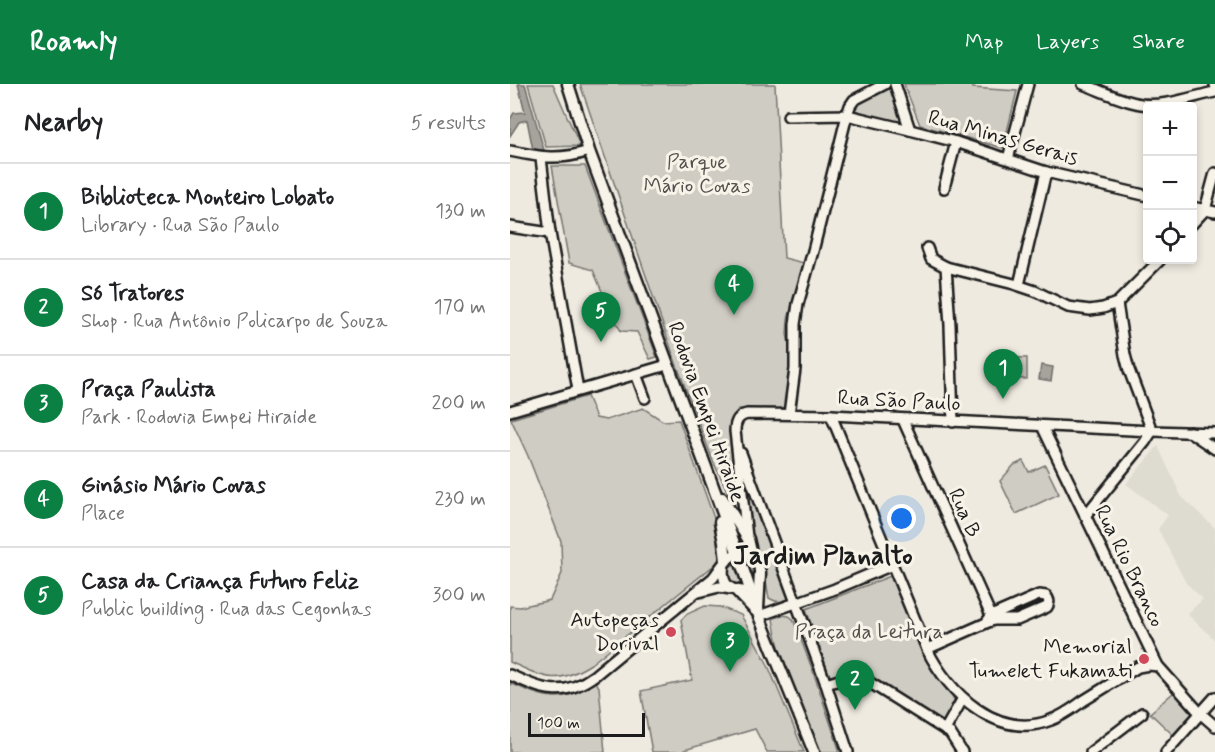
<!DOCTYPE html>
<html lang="en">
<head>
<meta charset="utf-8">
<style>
  :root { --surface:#fff; --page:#f6f6f6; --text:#202124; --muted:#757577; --line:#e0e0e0; --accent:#0b8043 }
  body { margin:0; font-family:Mynerve,sans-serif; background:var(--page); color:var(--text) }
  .controls { position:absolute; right:18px; top:18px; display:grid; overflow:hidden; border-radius:6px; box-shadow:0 3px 9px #0003 }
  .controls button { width:54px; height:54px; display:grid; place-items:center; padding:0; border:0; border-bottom:2px solid var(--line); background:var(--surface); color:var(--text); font:30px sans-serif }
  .scale { position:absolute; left:18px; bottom:15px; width:117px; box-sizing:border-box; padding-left:6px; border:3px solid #1c1c1c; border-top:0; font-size:16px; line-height:21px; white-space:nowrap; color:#1c1c1c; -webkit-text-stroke:4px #f7f3e8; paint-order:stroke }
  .you { position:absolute; left:392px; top:435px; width:21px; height:21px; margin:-15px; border:4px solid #fff; border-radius:50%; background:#1a73e8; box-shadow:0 0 0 9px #1a73e833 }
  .badge { display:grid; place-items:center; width:39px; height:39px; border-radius:50%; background:var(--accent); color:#fff; font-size:20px; font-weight:700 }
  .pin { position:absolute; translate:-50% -50px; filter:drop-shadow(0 2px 3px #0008) }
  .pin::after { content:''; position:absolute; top:32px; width:21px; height:18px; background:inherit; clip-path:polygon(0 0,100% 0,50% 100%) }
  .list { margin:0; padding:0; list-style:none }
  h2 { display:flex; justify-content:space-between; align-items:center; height:78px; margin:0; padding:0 24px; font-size:26px }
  h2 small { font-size:20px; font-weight:400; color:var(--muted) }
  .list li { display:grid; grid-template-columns:39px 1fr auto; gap:18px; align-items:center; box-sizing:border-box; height:96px; padding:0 24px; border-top:2px solid var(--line) }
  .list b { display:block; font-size:22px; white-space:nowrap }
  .list p { margin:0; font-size:20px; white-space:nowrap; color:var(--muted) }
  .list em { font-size:20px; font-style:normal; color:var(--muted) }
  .icon { flex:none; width:33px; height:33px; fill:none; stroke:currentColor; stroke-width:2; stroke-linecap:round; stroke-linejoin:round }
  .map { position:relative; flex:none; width:705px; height:668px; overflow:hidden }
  header { display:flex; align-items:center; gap:36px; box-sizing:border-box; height:84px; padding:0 30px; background:var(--accent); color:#fff }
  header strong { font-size:28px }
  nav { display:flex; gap:33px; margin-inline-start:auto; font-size:21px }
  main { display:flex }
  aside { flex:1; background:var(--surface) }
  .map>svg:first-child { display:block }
  .built { fill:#dedbd1 }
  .green { fill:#cfccc3; stroke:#767470; stroke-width:1.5 }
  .water { fill:#a6a39d; stroke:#6f6d69; stroke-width:1.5 }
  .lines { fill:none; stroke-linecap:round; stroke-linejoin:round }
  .minor-casing { stroke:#1c1c1c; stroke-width:14 }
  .major-casing { stroke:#1c1c1c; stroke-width:15 }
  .minor { stroke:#f7f3e8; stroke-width:9 }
  .major { stroke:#f7f3e8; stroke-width:10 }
  .poi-dot { fill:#d1495b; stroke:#f7f3e8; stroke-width:2 }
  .labels { text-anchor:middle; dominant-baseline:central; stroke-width:6; stroke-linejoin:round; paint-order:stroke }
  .street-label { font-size:21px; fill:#1c1c1c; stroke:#f7f3e8 }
  .park-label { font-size:21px; fill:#52514e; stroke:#f7f3e8 }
  .poi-label { font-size:21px; fill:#1c1c1c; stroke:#f7f3e8; text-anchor:end }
  .district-label { font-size:27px; font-weight:bold; fill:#1c1c1c; stroke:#f7f3e8 }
</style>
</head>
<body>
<header>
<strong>Roamly</strong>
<nav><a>Map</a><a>Layers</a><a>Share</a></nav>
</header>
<main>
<aside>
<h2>Nearby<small>5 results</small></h2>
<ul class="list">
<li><span class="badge">1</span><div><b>Biblioteca Monteiro Lobato</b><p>Library · Rua São Paulo</p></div><em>130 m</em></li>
<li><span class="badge">2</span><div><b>Só Tratores</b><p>Shop · Rua Antônio Policarpo de Souza</p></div><em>170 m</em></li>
<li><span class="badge">3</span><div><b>Praça Paulista</b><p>Park · Rodovia Empei Hiraide</p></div><em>200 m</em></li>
<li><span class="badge">4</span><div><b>Ginásio Mário Covas</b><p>Place</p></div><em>230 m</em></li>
<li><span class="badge">5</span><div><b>Casa da Criança Futuro Feliz</b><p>Public building · Rua das Cegonhas</p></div><em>300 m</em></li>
</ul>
</aside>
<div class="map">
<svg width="705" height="668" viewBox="0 0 705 668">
  <rect width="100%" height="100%" fill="#eeeae0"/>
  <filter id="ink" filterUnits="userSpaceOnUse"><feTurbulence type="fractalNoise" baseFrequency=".0167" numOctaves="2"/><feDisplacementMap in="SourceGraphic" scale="12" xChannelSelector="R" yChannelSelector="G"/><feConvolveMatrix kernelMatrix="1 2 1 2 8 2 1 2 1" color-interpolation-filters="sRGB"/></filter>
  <g filter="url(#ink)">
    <polygon class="built" points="648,362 671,412 705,444 705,556 677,530 693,515 676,499 648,445 658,431 616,400"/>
    <g class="green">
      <polygon points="18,0 43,0 70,62 36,63"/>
      <path d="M70 0H265L274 174 294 179 278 235 277 250 281 270 282 285 278 316 276 319V325H228C224 332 221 338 220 345L229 433 203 377 166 279Z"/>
      <polygon points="394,0 462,0 463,4 507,7 493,64 410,41"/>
      <polygon points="374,3 381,5 395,41 344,26 346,19"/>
      <polygon points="42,82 75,82 147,273 140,275 127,248 111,247 102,231 83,186 59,179"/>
      <polygon points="487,273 517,274 517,295 486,294"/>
      <path d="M77 312 86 334 96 336 133 324 153 337 169 336 205 437 211 460 208 478 81 580C46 602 35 594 0 578V522L10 523 40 516 52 489 51 457 18 372 1 335Z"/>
      <polygon points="513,377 519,388 535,381 549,410 506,430 490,397 504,381"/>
      <path d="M233 387 279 515C271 518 267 519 259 514L255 492 254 482 250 475 246 470 241 455Z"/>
      <polygon points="225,480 232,501 226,502 218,497 216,486 219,483"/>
      <polygon points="383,491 423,584 439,605 444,616 441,631 430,640 363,595 321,596 296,525"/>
      <polygon points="532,515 535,521 512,533 492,533 490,530"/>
      <polygon points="195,522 210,523 231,531 257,579 294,668 257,668 245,645 174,666 174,668 142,668 131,607 182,596 171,536 177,530"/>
      <path d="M271 531 279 532 283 535 303 587 330 668H308C292 625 270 580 263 535Z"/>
      <path d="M86 598 89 603 95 668H0V599C21 608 42 619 65 609 72 606 78 600 86 598Z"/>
      <polygon points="664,608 682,630 663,651 640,629"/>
    </g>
    <g class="water">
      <polygon points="8,0 15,0 34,66 23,66 17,36 9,38 0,52 0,35 4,29 15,28"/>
      <polygon points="531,281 543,283 541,297 529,295"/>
    </g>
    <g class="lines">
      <defs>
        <g id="minor">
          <polyline points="385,0 400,46"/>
          <path d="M573 0C592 7 611 17 631 20 655 23 681 13 705 8"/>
          <polyline points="705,0 705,1"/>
          <polyline points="278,32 337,31 400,46 446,58 536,88 638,112"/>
          <path d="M0 67C30 73 49 77 79 67"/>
          <polyline points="31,74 40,149 68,306"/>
          <polyline points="498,75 518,0"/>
          <polyline points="434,104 446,58"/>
          <polyline points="682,123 705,128"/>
          <polyline points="682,140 695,126 705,89"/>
          <polyline points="0,143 40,149"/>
          <polyline points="417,164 421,175 436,183 440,241 443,338"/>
          <polyline points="436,183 504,200 525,207 558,223 580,226 593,224 607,219 650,176"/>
          <polyline points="509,201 536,88"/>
          <polyline points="126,290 135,314"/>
          <polyline points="0,327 157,281"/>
          <polyline points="279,330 285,285 285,240 288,220 303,167 337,31 340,22 344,16 375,0"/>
          <path d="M321 331 417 565C438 609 488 657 541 636 553 632 563 624 573 617 591 606 610 594 628 583L639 581 648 582"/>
          <polyline points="393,336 483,536"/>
          <polyline points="532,342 648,582 690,629 705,642"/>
          <polyline points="680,348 705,365"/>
          <polyline points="231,369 316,600 338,668"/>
          <polyline points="575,432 635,358 642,347 619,286 615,271 607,219"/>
          <path d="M237 453 225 347C225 338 228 332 237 330L321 331 642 347 705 349"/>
          <path d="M214 480C211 496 216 507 233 507"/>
          <polyline points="189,508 209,503 221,505"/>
          <polyline points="249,532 325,505 382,481"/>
          <path d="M417 565 476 539 483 536H507L537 523C540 519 539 515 536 512L529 511 481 532 476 539"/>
          <path d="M0 591C33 606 53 615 85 591L203 494C208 488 212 480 218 475 234 460 252 475 250 494"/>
          <polyline points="316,600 339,593 354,595 440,649 452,668"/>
          <polyline points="435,646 453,614"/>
          <polyline points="581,668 632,629"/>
          <polyline points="656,668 705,613"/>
        </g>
        <g id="major">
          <polyline points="58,0 79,67 228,470 249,532 304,668"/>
          <polyline points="212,414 238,455 242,472"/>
          <polyline points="210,438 214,458 216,477"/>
          <polyline points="226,506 245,526"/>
          <polyline points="248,525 250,488"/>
        </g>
      </defs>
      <use href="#minor" class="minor-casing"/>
      <use href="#major" class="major-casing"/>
      <use href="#minor" class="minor"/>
      <use href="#major" class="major"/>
    </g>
  </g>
  <g class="poi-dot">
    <circle cx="161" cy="548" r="6"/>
    <circle cx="634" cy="575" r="6"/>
  </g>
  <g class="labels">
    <g class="street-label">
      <text transform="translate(493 54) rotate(16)">Rua Minas Gerais</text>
      <text transform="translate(389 317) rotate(3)">Rua São Paulo</text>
      <text transform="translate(196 328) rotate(70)">Rodovia Empei Hiraide</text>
      <text transform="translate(454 429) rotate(66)">Rua B</text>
      <text transform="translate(619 482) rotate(64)">Rua Rio Branco</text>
    </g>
    <g class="park-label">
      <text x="187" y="78">Parque<tspan x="187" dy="24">Mário Covas</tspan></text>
      <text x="359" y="548">Praça da Leitura</text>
    </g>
    <g class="poi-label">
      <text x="149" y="536">Autopeças<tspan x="149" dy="24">Dorival</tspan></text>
      <text x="622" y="563">Memorial<tspan x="622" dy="24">Tumelet Fukamati</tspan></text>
    </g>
    <g class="district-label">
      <text x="313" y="472">Jardim Planalto</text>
    </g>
  </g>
</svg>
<div class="controls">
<button>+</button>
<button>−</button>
<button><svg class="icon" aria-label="locate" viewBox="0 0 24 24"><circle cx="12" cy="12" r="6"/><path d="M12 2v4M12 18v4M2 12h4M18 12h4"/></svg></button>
</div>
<div class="scale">100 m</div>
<div class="you"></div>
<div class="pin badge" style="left:493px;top:315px">1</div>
<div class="pin badge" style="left:345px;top:626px">2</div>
<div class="pin badge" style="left:220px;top:588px">3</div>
<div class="pin badge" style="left:224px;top:231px">4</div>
<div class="pin badge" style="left:91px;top:258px">5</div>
</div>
</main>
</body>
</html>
